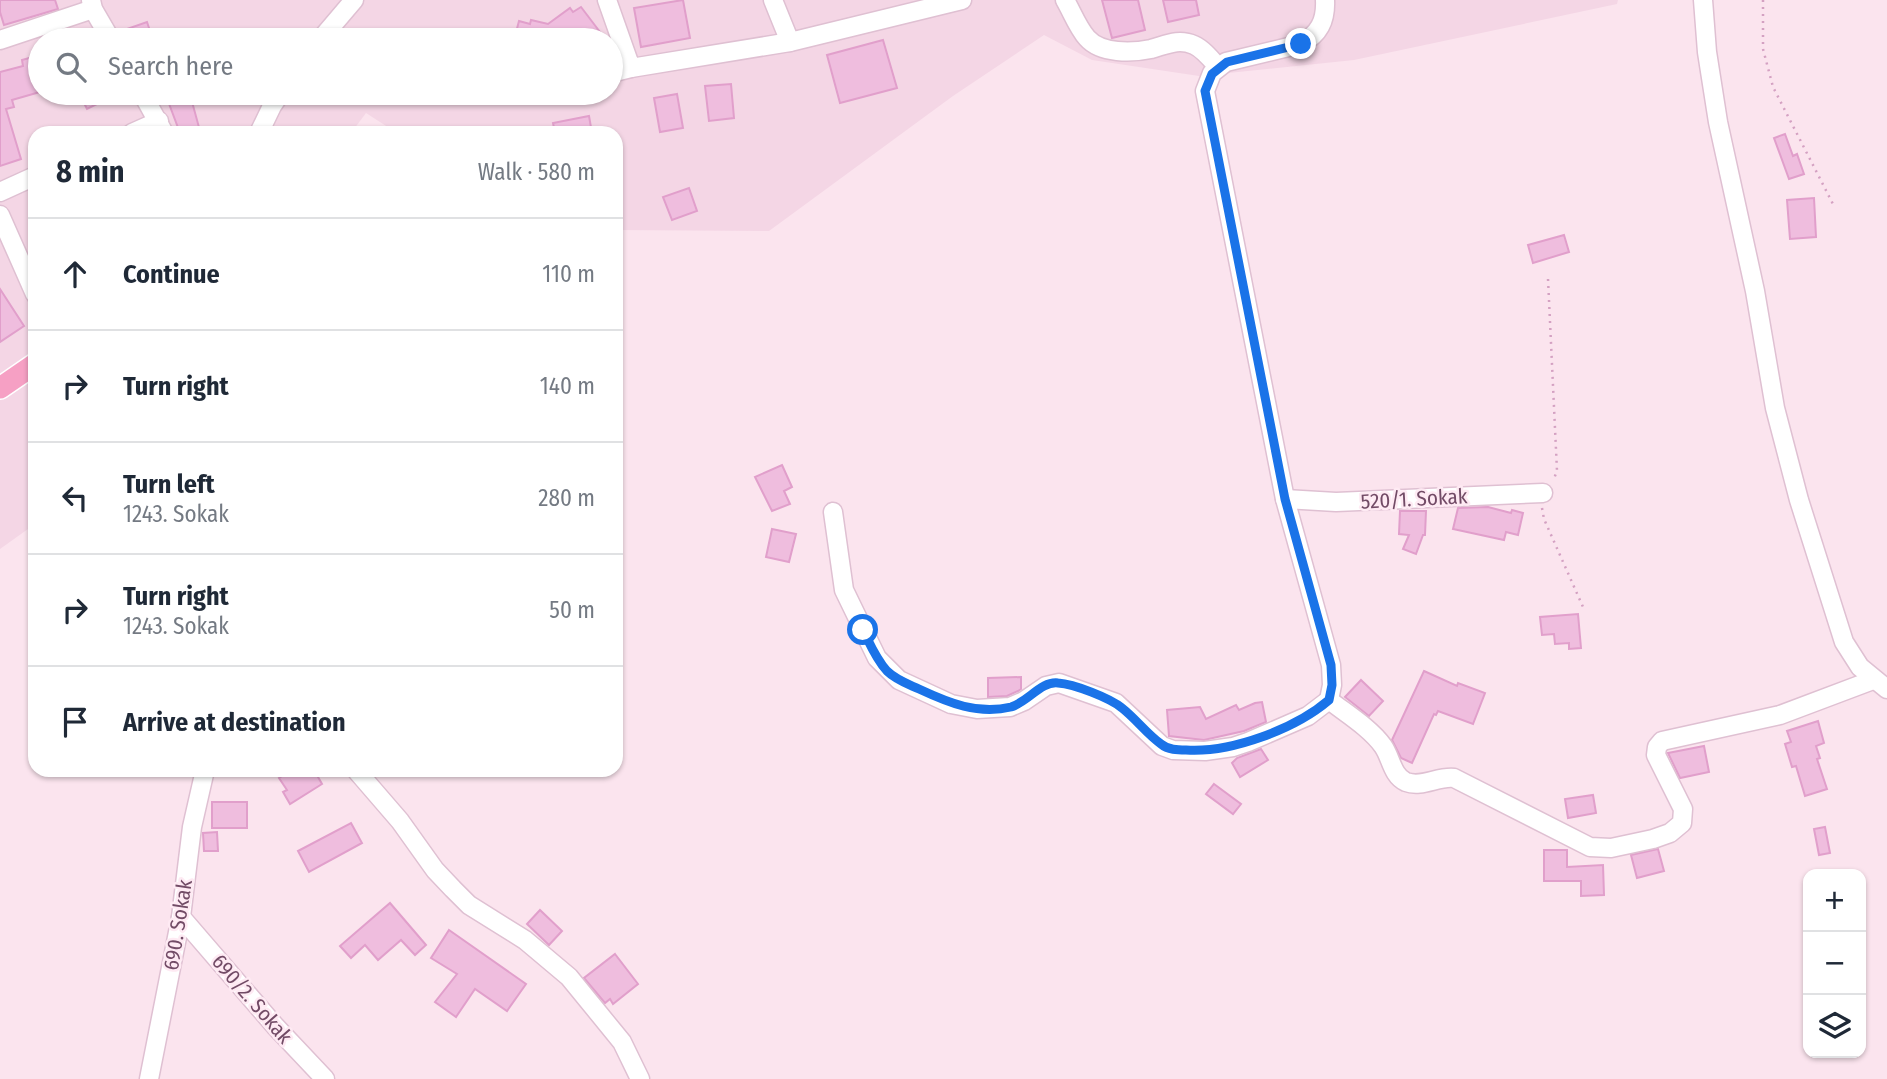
<!DOCTYPE html>
<html lang="en">
<head>
<meta charset="utf-8">
<style>
  :root { --surface:#fff; --page:#f2f2f3; --text:#1f2937; --muted:#747a83; --line:#e0e1e3 }
  body { margin:0; font-family:"Fira Sans Condensed",sans-serif; background:var(--page); color:var(--text) }
  .controls { position:absolute; right:21px; bottom:21px; display:grid; overflow:hidden; border-radius:14px; box-shadow:0 2px 5px #0004 }
  .controls button { width:63px; height:63px; display:grid; place-items:center; padding:0; border:0; border-bottom:2px solid var(--line); background:var(--surface); color:var(--text); font:35px sans-serif }
  .stop { position:absolute; width:21px; height:21px; margin:-16px; border:5px solid #1a73e8; border-radius:50%; background:#fff }
  .stop.end { background:#1a73e8; border-color:#fff; box-shadow:0 2px 7px #0008 }
  .list { margin:0; padding:0; list-style:none }
  h2 { display:flex; justify-content:space-between; align-items:center; height:91px; margin:0; padding:0 28px; font-size:30px }
  h2 small { font-size:23px; font-weight:400; color:var(--muted) }
  .list li { display:grid; grid-template-columns:46px 1fr auto; gap:21px; align-items:center; box-sizing:border-box; height:112px; padding:0 28px; border-top:2px solid var(--line) }
  .list b { display:block; font-size:26px; white-space:nowrap }
  .list p { margin:0; font-size:23px; white-space:nowrap; color:var(--muted) }
  .list em { font-size:23px; font-style:normal; color:var(--muted) }
  .icon { flex:none; width:38px; height:38px; fill:none; stroke:currentColor; stroke-width:2; stroke-linecap:round; stroke-linejoin:round }
  .map { position:relative; flex:none; width:1887px; height:1079px; overflow:hidden }
  .search { position:absolute; background:var(--surface); box-shadow:0 2px 5px #0004; left:28px; top:28px; width:595px; height:77px; display:flex; align-items:center; gap:18px; box-sizing:border-box; padding:0 24px; border-radius:38px; color:var(--muted); font-size:26px }
  .panel { position:absolute; background:var(--surface); box-shadow:0 2px 5px #0004; left:28px; top:126px; width:595px; height:651px; border-radius:21px }
  .map>svg:first-child { display:block }
  .residential { fill:#f4d6e5; fill-rule:evenodd }
  .building { fill:#efbdde; stroke:#e19fcb; stroke-width:2 }
  .lines { fill:none; stroke-linecap:round; stroke-linejoin:round }
  .minor-casing { stroke:#dfc0d2; stroke-width:21 }
  .major-casing { stroke:#fff; stroke-width:24 }
  .path { stroke:#d4a1c2; stroke-width:2.5; stroke-dasharray:2 5; stroke-linecap:butt }
  .minor { stroke:#fff; stroke-width:18 }
  .major { stroke:#f6a0c4; stroke-width:21 }
  .route { stroke:#1a73e8; stroke-width:9 }
  .labels { text-anchor:middle; dominant-baseline:central; stroke-width:5; stroke-linejoin:round; paint-order:stroke }
  .street-label { font-size:21px; fill:#724b66; stroke:#feeaf3 }
</style>
</head>
<body>
<div class="map">
<svg width="1887" height="1079" viewBox="0 0 1887 1079">
  <rect width="100%" height="100%" fill="#fbe4ee"/>
  <path class="residential" d="M0 0H1618L1617 4 1354 60 1199 76 1092 60 1044 35 953 96 769 231 616 230V133H397L366 113 351 133H35V524L0 549ZM40 40H611V93H40Z"/>
  <g class="building">
    <polygon points="0,0 55,0 58,9 4,25 0,12"/>
    <polygon points="683,0 690,38 641,47 634,8"/>
    <polygon points="1102,0 1138,0 1145,30 1112,38"/>
    <polygon points="1163,0 1196,0 1199,15 1168,22"/>
    <polygon points="581,7 600,32 590,40 514,40 519,21 530,24 531,20 548,24 570,8 573,12"/>
    <polygon points="147,22 153,40 125,40 121,31"/>
    <polygon points="883,40 897,88 840,103 827,55"/>
    <polygon points="40,55 40,92 12,100 14,107 6,109 21,159 0,166 0,72 23,66 22,60"/>
    <polygon points="731,84 734,118 709,121 705,86"/>
    <polygon points="79,93 119,93 87,109"/>
    <polygon points="165,93 182,93 184,99 191,98 200,131 180,133"/>
    <polygon points="677,94 683,128 660,132 654,98"/>
    <polygon points="589,116 592,133 555,133 553,123"/>
    <polygon points="1785,134 1793,156 1797,154 1804,174 1789,179 1774,138"/>
    <polygon points="689,188 697,211 672,220 663,197"/>
    <polygon points="1814,198 1816,237 1790,239 1787,200"/>
    <polygon points="1564,235 1569,252 1533,263 1528,245"/>
    <polygon points="0,289 24,326 0,342"/>
    <polygon points="782,465 792,487 784,491 790,504 772,511 755,477"/>
    <polygon points="1488,507 1511,513 1512,510 1523,513 1518,535 1506,532 1504,540 1453,529 1458,508"/>
    <polygon points="1400,511 1426,511 1425,535 1423,535 1416,554 1403,549 1409,535 1399,534"/>
    <polygon points="772,529 796,534 789,562 766,557"/>
    <polygon points="1578,614 1581,648 1569,649 1569,643 1555,644 1554,634 1542,635 1540,617"/>
    <polygon points="1424,671 1457,686 1458,683 1485,693 1473,724 1438,711 1436,715 1434,714 1412,763 1401,758 1392,740"/>
    <polygon points="1021,677 1021,689 1018,691 1007,696 988,697 988,678"/>
    <polygon points="1361,680 1383,701 1369,716 1345,697"/>
    <polygon points="1262,702 1266,722 1244,731 1204,740 1169,736 1167,710 1200,707 1206,719 1236,705 1239,710 1255,703"/>
    <polygon points="1818,721 1824,743 1816,746 1820,758 1817,759 1827,789 1805,796 1796,766 1792,767 1785,744 1791,742 1787,731"/>
    <polygon points="1704,746 1709,772 1680,778 1668,753"/>
    <polygon points="1261,749 1268,760 1240,777 1232,763 1237,758"/>
    <polygon points="292,770 314,770 322,784 290,804 283,792 287,790 279,778"/>
    <polygon points="1214,784 1241,804 1233,814 1206,794"/>
    <polygon points="1593,795 1596,813 1568,818 1565,799"/>
    <rect x="212" y="802" width="35" height="26"/>
    <polygon points="351,823 362,843 309,872 298,851"/>
    <polygon points="1825,827 1830,853 1819,855 1814,829"/>
    <polygon points="217,832 218,851 204,851 203,833"/>
    <polygon points="1658,849 1664,871 1637,878 1631,855"/>
    <polygon points="1544,850 1567,850 1567,867 1603,865 1604,895 1581,896 1581,881 1544,881"/>
    <polygon points="390,903 426,945 415,955 401,940 378,960 365,945 351,958 340,946"/>
    <polygon points="540,910 562,931 549,945 527,924"/>
    <polygon points="449,930 526,984 507,1011 475,989 456,1017 435,1002 457,974 431,958"/>
    <polygon points="615,954 638,984 613,1004 610,999 605,1003 584,978"/>
  </g>
  <g class="lines">
    <defs>
      <g id="minor">
        <polyline points="91,0 93,9 111,40"/>
        <polyline points="607,0 631,68 790,42 962,0"/>
        <polyline points="773,0 790,42"/>
        <path d="M1065 0C1072 12 1078 28 1087 38 1101 54 1132 53 1151 49 1166 45 1178 38 1194 45 1203 49 1211 59 1218 67"/>
        <path d="M1325 0C1326 21 1319 34 1301 44L1226 62 1212 73 1205 91 1285 499 1331 665 1332 685 1329 700"/>
        <polyline points="1703,0 1707,52 1718,122 1755,291 1775,408 1799,500 1844,642 1860,667 1887,689"/>
        <polyline points="0,40 93,9"/>
        <polyline points="320,40 354,0"/>
        <polyline points="611,73 631,68"/>
        <polyline points="142,93 164,133"/>
        <polyline points="132,133 159,121"/>
        <polyline points="259,133 272,106 281,93"/>
        <polyline points="0,192 35,176"/>
        <polyline points="0,215 35,294"/>
        <polyline points="1285,499 1336,502 1543,493"/>
        <polyline points="833,512 844,590 877,658 899,680 951,704 977,709 1010,707 1024,701 1046,686 1059,683 1116,703 1162,746 1173,750 1205,751 1233,747 1248,742 1308,716 1329,700"/>
        <path d="M1329 700C1347 714 1370 728 1383 746 1391 757 1392 776 1406 782 1422 788 1438 776 1454 778L1590 847 1611 848 1653 839 1670 833 1682 823 1683 809 1656 755 1657 747 1662 741 1780 715 1873 680"/>
        <polyline points="356,770 400,821 435,870 453,889 469,905 525,940 569,977 622,1042 640,1079"/>
        <polyline points="181,917 275,1026 325,1079"/>
        <polyline points="149,1079 181,917 192,827 205,770"/>
      </g>
      <polyline id="major" points="0,388 35,364"/>
    </defs>
    <use href="#minor" class="minor-casing"/>
    <use href="#major" class="major-casing"/>
    <g class="path">
      <polyline points="1763,0 1763,49 1773,87 1834,206"/>
      <polyline points="1548,279 1557,471 1553,481"/>
      <polyline points="1542,508 1544,519 1583,607"/>
    </g>
    <use href="#minor" class="minor"/>
    <use href="#major" class="major"/>
  </g>
  <g class="lines">
    <path class="route" d="M863 630C870 644 876 659 887 671 896 680 908 684 919 689 949 703 978 715 1011 707 1028 702 1041 681 1058 683 1074 684 1110 698 1122 708 1136 719 1147 734 1161 744 1168 750 1178 750 1186 750 1231 753 1295 729 1329 700L1332 685 1331 665 1285 499 1205 91 1212 74 1227 62 1301 44"/>
  </g>
  <g class="labels">
    <g class="street-label">
      <text transform="translate(1414 499) rotate(-3)">520/1. Sokak</text>
      <text transform="translate(178 925) rotate(-81)">690. Sokak</text>
      <text transform="translate(252 999) rotate(49)">690/2. Sokak</text>
    </g>
  </g>
</svg>
<div class="controls">
<button>+</button>
<button>−</button>
<button><svg class="icon" aria-label="layers" viewBox="0 0 24 24"><path d="M12 4l9 5-9 5-9-5zM3 14l9 5 9-5"/></svg></button>
</div>
<div class="stop" style="left:863px;top:630px"></div>
<div class="stop end" style="left:1301px;top:44px"></div>
<div class="search"><svg class="icon" aria-label="search" viewBox="0 0 24 24"><circle cx="10" cy="10" r="6"/><path d="M15 15l6 6"/></svg>Search here</div>
<section class="panel">
<h2>8 min<small>Walk · 580 m</small></h2>
<ul class="list">
<li><svg class="icon" aria-label="ahead" viewBox="0 0 24 24"><path d="M12 20V5M6 11l6-6 6 6"/></svg><div><b>Continue</b></div><em>110 m</em></li>
<li><svg class="icon" aria-label="right" viewBox="0 0 24 24"><path d="M7 20v-9h11M14 6l5 5-5 5"/></svg><div><b>Turn right</b></div><em>140 m</em></li>
<li><svg class="icon" aria-label="left" viewBox="0 0 24 24"><path d="M17 20v-9H6M10 6l-5 5 5 5"/></svg><div><b>Turn left</b><p>1243. Sokak</p></div><em>280 m</em></li>
<li><svg class="icon" aria-label="right" viewBox="0 0 24 24"><path d="M7 20v-9h11M14 6l5 5-5 5"/></svg><div><b>Turn right</b><p>1243. Sokak</p></div><em>50 m</em></li>
<li><svg class="icon" aria-label="arrive" viewBox="0 0 24 24"><path d="M6 21V4h12l-3 4 3 4H6"/></svg><div><b>Arrive at destination</b></div></li>
</ul>
</section>
</div>
</body>
</html>
